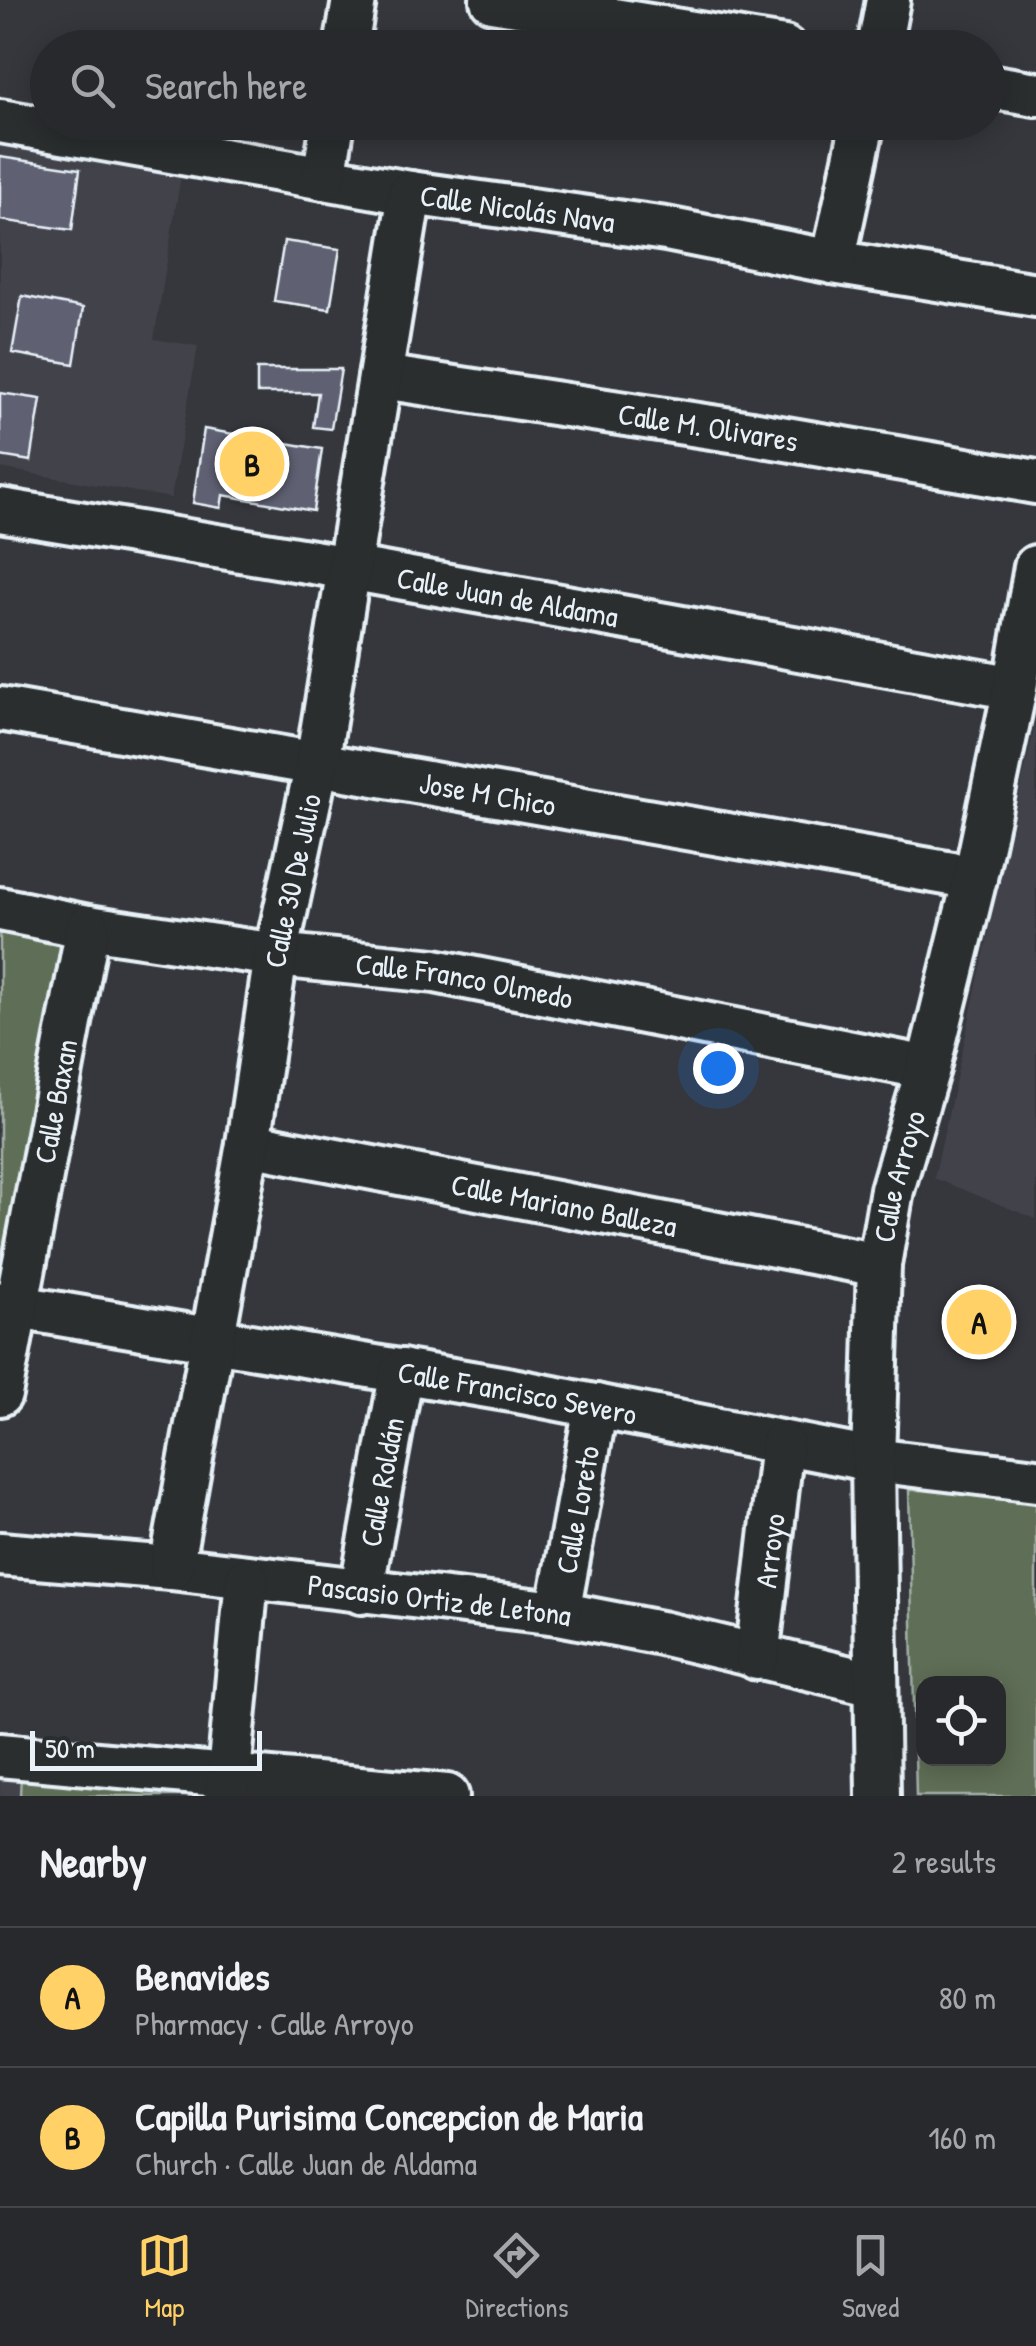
<!DOCTYPE html>
<html lang="en">
<head>
<meta charset="utf-8">
<style>
  :root { --surface:#28292d; --page:#303135; --text:#f1f3f6; --muted:#a5a6aa; --line:#444549; --accent:#ffd166 }
  body { margin:0; font-family:"Patrick Hand",sans-serif; background:var(--page); color:var(--text) }
  .controls { position:absolute; right:30px; bottom:30px; display:grid; overflow:hidden; border-radius:20px; box-shadow:0 5px 25px #0003 }
  .controls button { width:90px; height:90px; display:grid; place-items:center; padding:0; border:0; border-bottom:2px solid var(--line); background:var(--surface); color:var(--text); font:50px sans-serif }
  .scale { position:absolute; left:30px; bottom:25px; width:232px; box-sizing:border-box; padding-left:10px; border:5px solid #e8f1f8; border-top:0; font-size:28px; line-height:35px; white-space:nowrap; color:#e8f1f8; -webkit-text-stroke:8px #2a2d2e; paint-order:stroke }
  .you { position:absolute; left:718px; top:1068px; width:35px; height:35px; margin:-25px; border:8px solid #fff; border-radius:50%; background:#1a73e8; box-shadow:0 0 0 15px #1a73e833 }
  .badge { display:grid; place-items:center; width:65px; height:65px; border-radius:50%; background:var(--accent); color:#111; font-size:32px; font-weight:700 }
  .pin { position:absolute; translate:-50% -50%; border:5px solid #fff; box-shadow:0 2px 10px #0006 }
  .list { margin:0; padding:0; list-style:none }
  h2 { display:flex; justify-content:space-between; align-items:center; height:130px; margin:0; padding:0 40px; font-size:42px }
  h2 small { font-size:32px; font-weight:400; color:var(--muted) }
  .list li { display:grid; grid-template-columns:65px 1fr auto; gap:30px; align-items:center; box-sizing:border-box; height:140px; padding:0 40px; border-top:2px solid var(--line) }
  .list b { display:block; font-size:38px; white-space:nowrap }
  .list p { margin:0; font-size:32px; white-space:nowrap; color:var(--muted) }
  .list em { font-size:32px; font-style:normal; color:var(--muted) }
  .icon { flex:none; width:55px; height:55px; fill:none; stroke:currentColor; stroke-width:2; stroke-linecap:round; stroke-linejoin:round }
  .map { position:relative; flex:none; width:1036px; height:1796px; overflow:hidden }
  .search { position:absolute; background:var(--surface); box-shadow:0 5px 25px #0003; left:30px; right:30px; top:30px; height:110px; display:flex; align-items:center; gap:25px; box-sizing:border-box; padding:0 35px; border-radius:55px; color:var(--muted); font-size:38px }
  .sheet { height:410px; background:var(--surface) }
  nav { display:flex; justify-content:space-around; align-items:center; box-sizing:border-box; height:140px; border-top:2px solid var(--line); background:var(--surface); font-size:28px; color:var(--muted) }
  nav a { display:grid; justify-items:center; gap:5px }
  nav .on { color:var(--accent) }
  .map>svg:first-child { display:block }
  .built { fill:#42434c }
  .green { fill:#5e6e57; stroke:#a3b0a8; stroke-width:2.5; fill-rule:evenodd }
  .building { fill:#5f6072; stroke:#e8f1f8; stroke-width:2.5 }
  .lines { fill:none; stroke-linecap:round; stroke-linejoin:round }
  .minor-casing { stroke:#e8f1f8; stroke-width:50 }
  .minor { stroke:#2a2d2e; stroke-width:42 }
  .labels { text-anchor:middle; dominant-baseline:central; stroke-width:10; stroke-linejoin:round; paint-order:stroke }
  .street-label { font-size:30px; fill:#e8f1f8; stroke:#2a2d2e }
</style>
</head>
<body>
<div class="map">
<svg width="1036" height="1796" viewBox="0 0 1036 1796">
  <rect width="100%" height="100%" fill="#35373c"/>
  <filter id="ink" filterUnits="userSpaceOnUse"><feTurbulence type="fractalNoise" baseFrequency=".01" numOctaves="2"/><feDisplacementMap in="SourceGraphic" scale="20" xChannelSelector="R" yChannelSelector="G"/><feConvolveMatrix kernelMatrix="1 2 1 2 8 2 1 2 1" color-interpolation-filters="sRGB"/></filter>
  <g filter="url(#ink)">
    <g class="built">
      <polygon points="0,136 182,169 154,339 198,346 171,498 0,468"/>
      <polygon points="1036,720 1036,1219 934,1178"/>
      <polygon points="0,1773 21,1774 20,1796 0,1796"/>
    </g>
    <g class="green">
      <polygon points="0,920 66,929 2,1275 0,1275"/>
      <path d="M909 1490H1036V1796H916ZM924 1684H998V1758H924Z"/>
      <polygon points="21,1774 204,1792 204,1796 20,1796"/>
    </g>
    <g class="building">
      <polygon points="0,157 80,169 72,230 0,220"/>
      <polygon points="284,241 340,249 330,309 274,301"/>
      <polygon points="22,296 83,308 74,364 12,353"/>
      <polygon points="257,369 341,369 331,429 313,427 318,393 257,393"/>
      <polygon points="0,393 41,399 31,461 0,456"/>
      <polygon points="204,429 322,449 313,511 223,495 221,508 193,503"/>
    </g>
    <g class="lines">
      <defs>
        <g id="minor">
          <polyline points="492,0 784,48"/>
          <polyline points="346,48 354,0"/>
          <polyline points="879,48 888,0"/>
          <polyline points="988,86 1036,94"/>
          <path id="s1" d="M0 121 410 193 666 229 833 262 1036 295"/>
          <polyline points="324,178 333,122"/>
          <polyline points="833,262 863,122"/>
          <path id="s2" d="M382 377 751 433 1036 482"/>
          <path id="s3" d="M0 510 349 568 1015 688"/>
          <path id="s4" d="M0 709 975 878"/>
          <path id="s5" d="M0 909 88 927 276 955 435 971 928 1068"/>
          <path id="s6" d="M248 1144 879 1265"/>
          <path id="s7" d="M0 1304 512 1390 873 1460 1036 1480"/>
          <path id="s8" d="M0 1394 88 927"/>
          <path id="s9" d="M0 1554 171 1568 558 1613 661 1633 875 1684"/>
          <path id="s10" d="M171 1568 248 1144 276 955 317 764 410 193"/>
          <path id="s11" d="M361 1592 402 1371"/>
          <path id="s12" d="M558 1613 596 1406"/>
          <path id="s13" d="M757 1658 782 1444"/>
          <polyline points="0,1755 447,1796"/>
          <polyline points="227,1796 247,1579"/>
          <path id="s14" d="M878 1796 873 1460 879 1265 892 1190 928 1068 975 878 1015 688 1036 567"/>
        </g>
      </defs>
      <use href="#minor" class="minor-casing"/>
      <use href="#minor" class="minor"/>
    </g>
  </g>
  <g class="labels">
    <g class="street-label">
      <text stroke="none"><textPath href="#s1" startOffset="525">Calle Nicolás Nava</textPath></text>
      <text stroke="none"><textPath href="#s2" startOffset="330">Calle M. Olivares</textPath></text>
      <text stroke="none"><textPath href="#s3" startOffset="515">Calle Juan de Aldama</textPath></text>
      <text stroke="none"><textPath href="#s4" startOffset="495">Jose M Chico</textPath></text>
      <text stroke="none"><textPath href="#s10" startOffset="698">Calle 30 De Julio</textPath></text>
      <text stroke="none"><textPath href="#s5" startOffset="470">Calle Franco Olmedo</textPath></text>
      <text stroke="none"><textPath href="#s8" startOffset="298">Calle Baxan</textPath></text>
      <text stroke="none"><textPath href="#s14" startOffset="622">Calle Arroyo</textPath></text>
      <text stroke="none"><textPath href="#s6" startOffset="322">Calle Mariano Balleza</textPath></text>
      <text stroke="none"><textPath href="#s7" startOffset="525">Calle Francisco Severo</textPath></text>
      <text stroke="none"><textPath href="#s11" startOffset="112">Calle Roldán</textPath></text>
      <text stroke="none"><textPath href="#s12" startOffset="105">Calle Loreto</textPath></text>
      <text stroke="none"><textPath href="#s13" startOffset="108">Arroyo</textPath></text>
      <text stroke="none"><textPath href="#s9" startOffset="442">Pascasio Ortiz de Letona</textPath></text>
    </g>
  </g>
</svg>
<div class="controls">
<button><svg class="icon" aria-label="locate" viewBox="0 0 24 24"><circle cx="12" cy="12" r="6"/><path d="M12 2v4M12 18v4M2 12h4M18 12h4"/></svg></button>
</div>
<div class="scale">50 m</div>
<div class="you"></div>
<div class="pin badge" style="left:979px;top:1322px">A</div>
<div class="pin badge" style="left:252px;top:464px">B</div>
<div class="search"><svg class="icon" aria-label="search" viewBox="0 0 24 24"><circle cx="10" cy="10" r="6"/><path d="M15 15l6 6"/></svg>Search here</div>
</div>
<section class="sheet">
<h2>Nearby<small>2 results</small></h2>
<ul class="list">
<li><span class="badge">A</span><div><b>Benavides</b><p>Pharmacy · Calle Arroyo</p></div><em>80 m</em></li>
<li><span class="badge">B</span><div><b>Capilla Purisima Concepcion de Maria</b><p>Church · Calle Juan de Aldama</p></div><em>160 m</em></li>
</ul>
</section>
<nav>
<a class="on"><svg class="icon" aria-label="map" viewBox="0 0 24 24"><path d="M3 6l6-2 6 2 6-2v14l-6 2-6-2-6 2zM9 4v14M15 6v14"/></svg>Map</a>
<a><svg class="icon" aria-label="directions" viewBox="0 0 24 24"><path d="M12 3l9 9-9 9-9-9zM9 14v-3h6M13 9l2 2-2 2"/></svg>Directions</a>
<a><svg class="icon" aria-label="saved" viewBox="0 0 24 24"><path d="M7 4h10v16l-5-4-5 4z"/></svg>Saved</a>
</nav>
</body>
</html>
